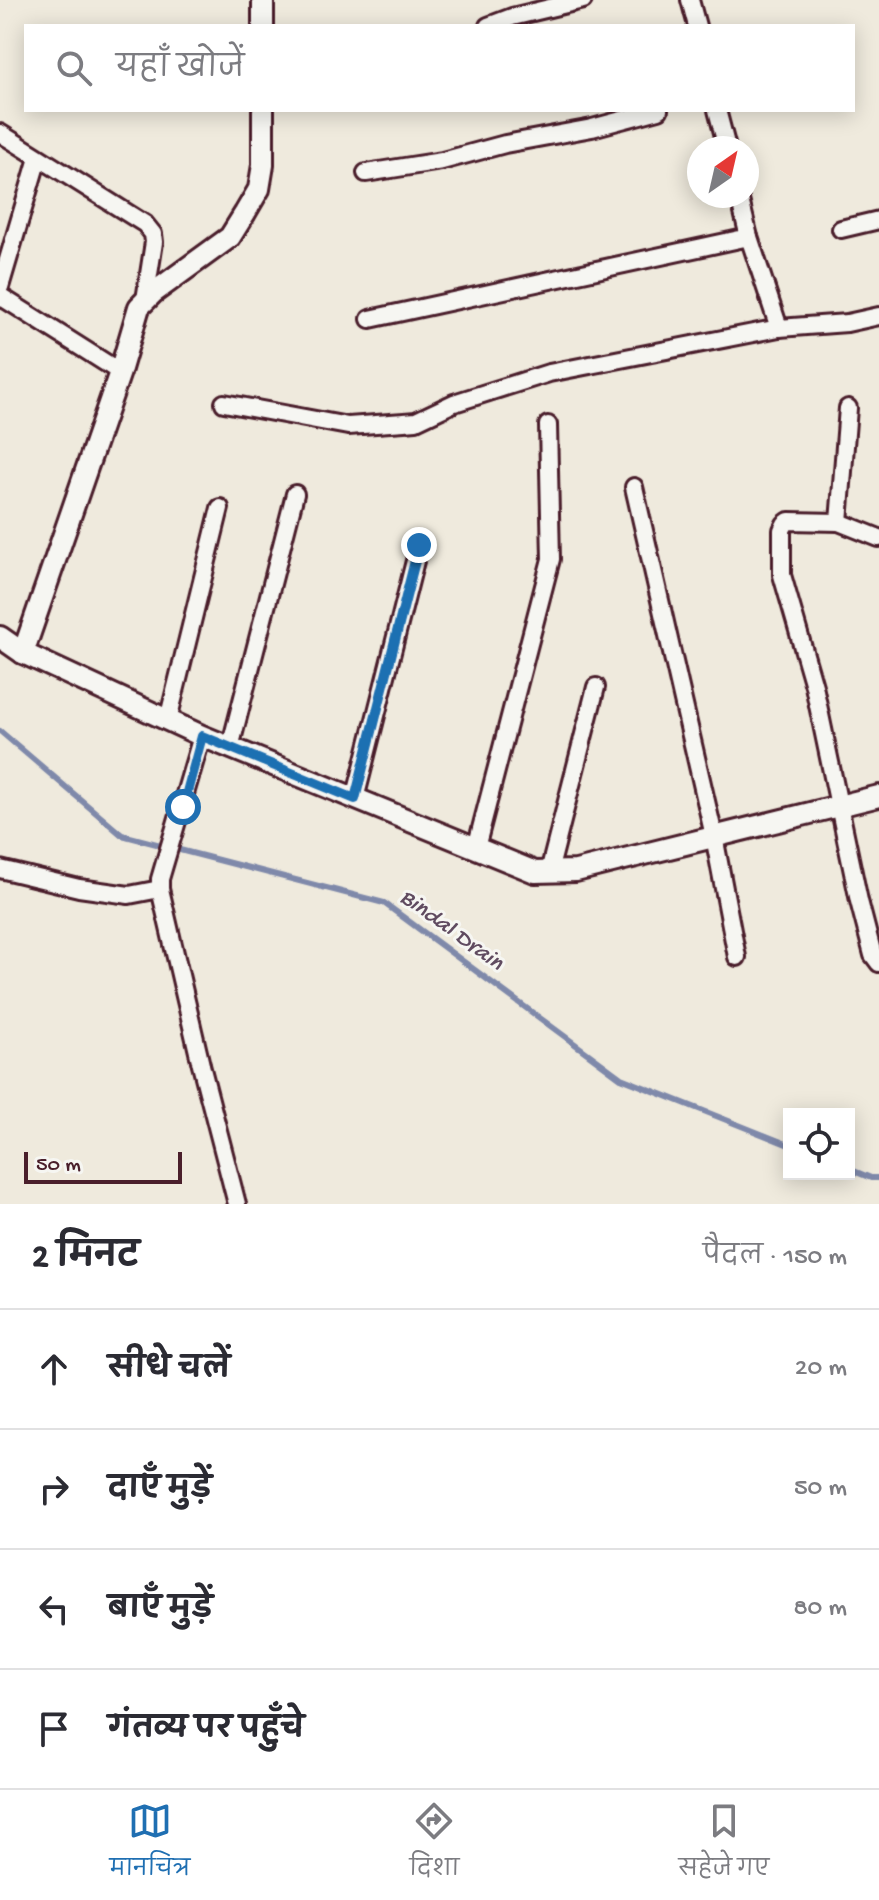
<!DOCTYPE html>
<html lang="hi">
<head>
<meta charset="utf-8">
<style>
  :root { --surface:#fff; --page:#f7f7f7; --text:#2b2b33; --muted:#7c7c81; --line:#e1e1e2; --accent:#1f6fb2 }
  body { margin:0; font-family:"Gochi Hand","Playpen Sans Deva",sans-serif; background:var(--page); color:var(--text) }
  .controls { position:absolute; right:24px; bottom:24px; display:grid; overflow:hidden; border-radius:0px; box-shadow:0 4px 20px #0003 }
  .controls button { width:72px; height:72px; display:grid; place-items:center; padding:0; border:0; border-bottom:2px solid var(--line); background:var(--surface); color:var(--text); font:40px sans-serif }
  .compass { position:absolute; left:687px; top:136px; width:72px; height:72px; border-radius:50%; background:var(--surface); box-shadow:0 4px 20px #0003; rotate:34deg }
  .scale { position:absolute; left:24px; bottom:20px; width:158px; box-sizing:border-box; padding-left:8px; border:4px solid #4a1f2b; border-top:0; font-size:22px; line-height:28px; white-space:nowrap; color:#4a1f2b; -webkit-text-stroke:6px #f6f6f2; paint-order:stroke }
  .stop { position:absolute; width:24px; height:24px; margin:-18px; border:6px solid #1f6fb2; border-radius:50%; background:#fff }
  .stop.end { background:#1f6fb2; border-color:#fff; box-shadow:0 2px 8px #0008 }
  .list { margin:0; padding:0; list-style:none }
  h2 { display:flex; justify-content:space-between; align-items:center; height:104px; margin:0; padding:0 32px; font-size:34px }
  h2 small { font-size:26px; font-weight:400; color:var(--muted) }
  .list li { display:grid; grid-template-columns:52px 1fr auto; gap:24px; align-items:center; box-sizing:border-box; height:120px; padding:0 32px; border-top:2px solid var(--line) }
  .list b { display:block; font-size:30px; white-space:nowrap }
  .list em { font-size:26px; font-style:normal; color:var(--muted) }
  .icon { flex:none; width:44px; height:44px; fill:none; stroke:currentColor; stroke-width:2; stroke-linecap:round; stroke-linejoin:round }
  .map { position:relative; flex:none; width:879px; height:1204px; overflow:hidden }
  .search { position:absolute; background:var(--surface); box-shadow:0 4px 20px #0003; left:24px; right:24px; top:24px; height:88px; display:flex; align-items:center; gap:20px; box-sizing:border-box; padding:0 28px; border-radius:0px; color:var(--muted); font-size:30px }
  .sheet { height:584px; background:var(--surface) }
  nav { display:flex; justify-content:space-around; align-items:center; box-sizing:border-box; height:112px; border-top:2px solid var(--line); background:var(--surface); font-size:22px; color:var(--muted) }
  nav a { display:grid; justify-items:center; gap:4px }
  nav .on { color:var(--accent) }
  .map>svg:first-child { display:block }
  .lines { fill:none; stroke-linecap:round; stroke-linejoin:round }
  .stream { stroke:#7f89aa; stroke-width:6 }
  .minor-casing { stroke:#4a1f2b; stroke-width:22 }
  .tertiary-casing { stroke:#4a1f2b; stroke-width:26 }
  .minor { stroke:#f6f6f2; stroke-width:16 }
  .tertiary { stroke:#f6f6f2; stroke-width:20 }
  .route { stroke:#1f6fb2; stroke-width:10 }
  .labels { text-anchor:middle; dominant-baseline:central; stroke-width:6; stroke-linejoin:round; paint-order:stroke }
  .water-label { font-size:24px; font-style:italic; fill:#604b60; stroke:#f6f6f2 }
</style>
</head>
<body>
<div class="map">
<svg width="879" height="1204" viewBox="0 0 879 1204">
  <rect width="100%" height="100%" fill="#efeadd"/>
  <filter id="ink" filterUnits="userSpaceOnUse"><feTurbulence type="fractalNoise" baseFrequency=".0125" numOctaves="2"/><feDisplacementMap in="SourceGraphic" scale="16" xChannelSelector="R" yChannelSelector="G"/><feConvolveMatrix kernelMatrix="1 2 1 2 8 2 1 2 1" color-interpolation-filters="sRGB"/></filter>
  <g filter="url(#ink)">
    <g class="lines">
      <g class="stream">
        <polyline points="0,731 122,835 384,903 621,1078 789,1145"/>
        <polyline points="849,1169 871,1178 879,1178"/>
      </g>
      <defs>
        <g id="minor">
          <polyline points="690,0 697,26"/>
          <polyline points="488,26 512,17 583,0"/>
          <polyline points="717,110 727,148"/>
          <polyline points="0,133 145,224 153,234 154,242 145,300"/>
          <polyline points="366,173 442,161 505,144 592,128 659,110"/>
          <polyline points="739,196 749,237"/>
          <polyline points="841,229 879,220"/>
          <polyline points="0,287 38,158"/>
          <polyline points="0,296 120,372"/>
          <polyline points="370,319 749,237 779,328 847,323 879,316"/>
          <polyline points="224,403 348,426 404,422 416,421 454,403 549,373 779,328"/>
          <polyline points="634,487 714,836 737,957"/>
          <polyline points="839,522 848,408"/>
          <polyline points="879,538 839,522 789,521 785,524 782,530 782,575 814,686 859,901 873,955 879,963"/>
          <polyline points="168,720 220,508"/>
          <polyline points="202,736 160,879 160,889 201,1065 237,1204"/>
          <polyline points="230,748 295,494"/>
          <polyline points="355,799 419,545"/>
          <polyline points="476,848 551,559 548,425"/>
          <polyline points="0,869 79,888 129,895 160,889"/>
          <polyline points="549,872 596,687"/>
        </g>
        <g id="tertiary">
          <polyline points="263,0 263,26"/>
          <polyline points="0,637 23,653 202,736 535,872 576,871 879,796"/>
          <polyline points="23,653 120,372 139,307 153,293 230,237 245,213 259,189 263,165 263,110"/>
        </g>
      </defs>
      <use href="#minor" class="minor-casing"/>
      <use href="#tertiary" class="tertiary-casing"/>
      <use href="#minor" class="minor"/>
      <use href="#tertiary" class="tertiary"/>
    </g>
  </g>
  <g class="lines" filter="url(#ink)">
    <polyline class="route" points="183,807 202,736 355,799 419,545"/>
  </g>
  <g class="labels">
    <g class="water-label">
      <text transform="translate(451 931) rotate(36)">Bindal Drain</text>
    </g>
  </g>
</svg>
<div class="controls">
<button><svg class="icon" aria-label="locate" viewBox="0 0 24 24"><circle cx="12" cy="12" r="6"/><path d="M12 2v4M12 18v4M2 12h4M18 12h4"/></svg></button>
</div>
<svg class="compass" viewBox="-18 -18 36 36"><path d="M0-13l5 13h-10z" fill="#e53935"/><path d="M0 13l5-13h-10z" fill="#7c7c81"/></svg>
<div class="scale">50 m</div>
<div class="stop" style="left:183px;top:807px"></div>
<div class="stop end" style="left:419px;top:545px"></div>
<div class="search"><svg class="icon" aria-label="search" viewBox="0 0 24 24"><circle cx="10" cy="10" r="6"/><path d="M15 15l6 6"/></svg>यहाँ खोजें</div>
</div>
<section class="sheet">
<h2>2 मिनट<small>पैदल · 150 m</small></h2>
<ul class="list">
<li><svg class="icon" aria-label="ahead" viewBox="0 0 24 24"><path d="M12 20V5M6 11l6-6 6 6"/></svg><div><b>सीधे चलें</b></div><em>20 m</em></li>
<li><svg class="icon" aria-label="right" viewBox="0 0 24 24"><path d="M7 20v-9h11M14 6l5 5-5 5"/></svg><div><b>दाएँ मुड़ें</b></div><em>50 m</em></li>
<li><svg class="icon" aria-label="left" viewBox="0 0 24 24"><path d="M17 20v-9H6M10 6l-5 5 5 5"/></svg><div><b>बाएँ मुड़ें</b></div><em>80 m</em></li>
<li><svg class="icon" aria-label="arrive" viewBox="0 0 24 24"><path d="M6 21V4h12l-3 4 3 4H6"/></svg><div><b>गंतव्य पर पहुँचे</b></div></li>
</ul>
</section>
<nav>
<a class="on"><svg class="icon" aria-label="map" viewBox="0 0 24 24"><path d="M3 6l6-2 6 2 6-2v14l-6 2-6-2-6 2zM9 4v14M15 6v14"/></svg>मानचित्र</a>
<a><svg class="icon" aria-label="directions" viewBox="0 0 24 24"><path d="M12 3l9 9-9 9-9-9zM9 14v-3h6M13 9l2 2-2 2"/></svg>दिशा</a>
<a><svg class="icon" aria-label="saved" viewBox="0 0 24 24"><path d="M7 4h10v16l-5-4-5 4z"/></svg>सहेजे गए</a>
</nav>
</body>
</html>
